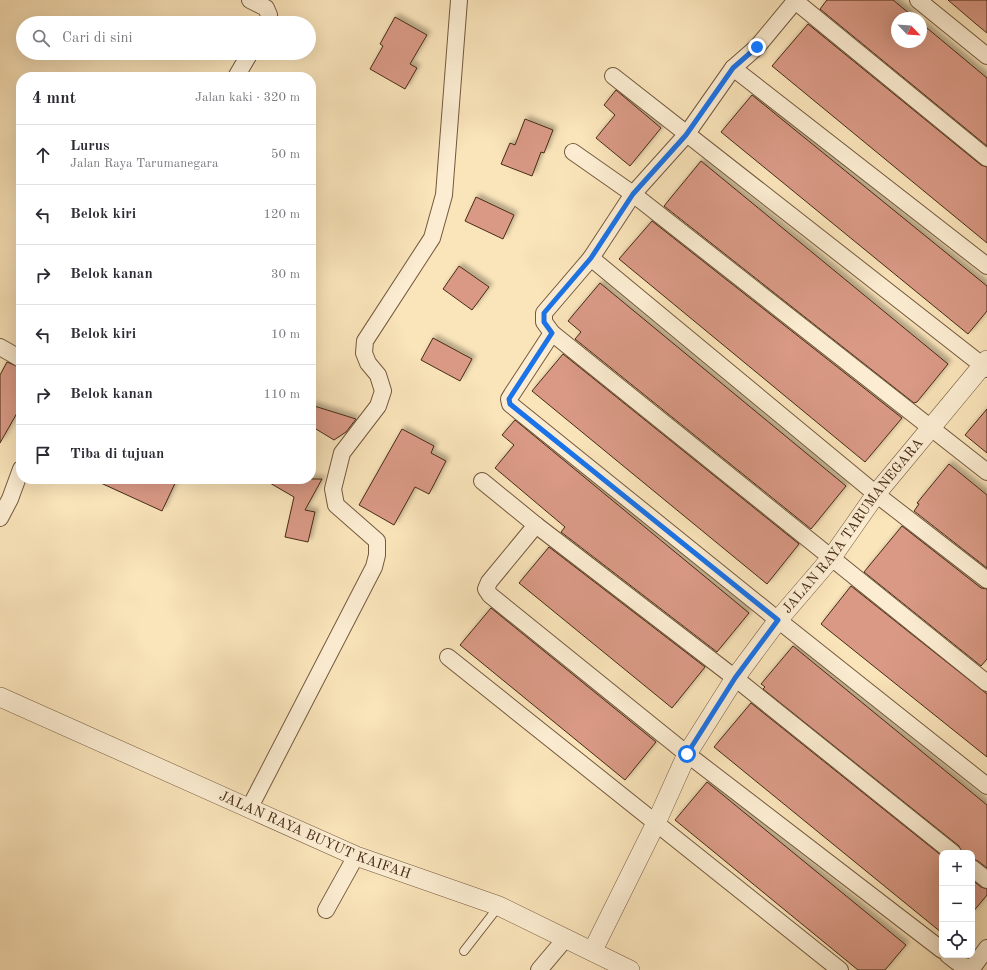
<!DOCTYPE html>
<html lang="id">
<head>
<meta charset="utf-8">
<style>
  :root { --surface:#fff; --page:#f2f2f3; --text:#2b2b33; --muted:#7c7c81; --line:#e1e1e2 }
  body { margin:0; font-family:"Old Standard TT",serif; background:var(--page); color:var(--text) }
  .controls { position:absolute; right:12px; bottom:12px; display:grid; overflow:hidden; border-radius:8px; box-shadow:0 4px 16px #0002 }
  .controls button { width:36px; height:36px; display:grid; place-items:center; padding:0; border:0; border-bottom:1px solid var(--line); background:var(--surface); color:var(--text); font:20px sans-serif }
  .compass { position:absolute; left:891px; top:12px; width:36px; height:36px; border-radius:50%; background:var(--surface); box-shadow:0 4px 16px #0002; rotate:115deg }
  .stop { position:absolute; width:12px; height:12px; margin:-9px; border:3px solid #1a73e8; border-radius:50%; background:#fff }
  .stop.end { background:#1a73e8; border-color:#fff; box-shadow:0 1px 4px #0008 }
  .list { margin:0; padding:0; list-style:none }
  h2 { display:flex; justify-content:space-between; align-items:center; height:52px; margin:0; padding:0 16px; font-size:17px }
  h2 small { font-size:13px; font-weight:400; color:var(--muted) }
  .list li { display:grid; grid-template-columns:26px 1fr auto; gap:12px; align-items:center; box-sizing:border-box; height:60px; padding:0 16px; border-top:1px solid var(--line) }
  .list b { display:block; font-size:15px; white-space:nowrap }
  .list p { margin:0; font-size:13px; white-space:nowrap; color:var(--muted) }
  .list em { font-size:13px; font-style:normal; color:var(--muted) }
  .icon { flex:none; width:22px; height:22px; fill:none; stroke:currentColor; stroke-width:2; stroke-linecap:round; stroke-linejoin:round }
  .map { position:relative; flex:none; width:987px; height:970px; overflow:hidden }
  .search { position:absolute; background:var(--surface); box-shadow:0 4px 16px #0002; left:16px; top:16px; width:300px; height:44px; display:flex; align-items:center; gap:10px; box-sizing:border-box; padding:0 14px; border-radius:22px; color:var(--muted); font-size:15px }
  .panel { position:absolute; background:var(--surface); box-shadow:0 4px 16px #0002; left:16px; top:72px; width:300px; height:412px; border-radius:16px }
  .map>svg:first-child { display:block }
  .building { fill:#d99985; stroke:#472b15; filter:url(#shadow) }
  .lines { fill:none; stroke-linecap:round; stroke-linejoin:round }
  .service-casing { stroke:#74593e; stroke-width:10 }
  .minor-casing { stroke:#74593e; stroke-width:18 }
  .tertiary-casing { stroke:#74593e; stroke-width:20 }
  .service { stroke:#fcedd2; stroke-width:8 }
  .minor { stroke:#fcedd2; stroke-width:16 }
  .tertiary { stroke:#fcedd2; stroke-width:19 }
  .route { stroke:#1a73e8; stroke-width:5 }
  .labels { text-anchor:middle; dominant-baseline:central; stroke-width:3; stroke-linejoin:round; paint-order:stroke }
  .street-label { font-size:14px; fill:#472b15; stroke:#fcedd2 }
</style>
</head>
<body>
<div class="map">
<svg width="987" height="970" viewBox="0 0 987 970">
  <defs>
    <filter id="shadow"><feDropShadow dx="3.5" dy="-3.5" stdDeviation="2" flood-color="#0004"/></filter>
  </defs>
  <rect width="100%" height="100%" fill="#fae4ba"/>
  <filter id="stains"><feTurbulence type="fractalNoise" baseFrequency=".005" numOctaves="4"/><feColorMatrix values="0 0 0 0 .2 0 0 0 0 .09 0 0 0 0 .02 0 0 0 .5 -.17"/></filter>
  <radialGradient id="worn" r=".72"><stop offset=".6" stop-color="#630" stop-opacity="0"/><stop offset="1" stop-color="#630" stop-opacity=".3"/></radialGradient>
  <g class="building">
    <polygon points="827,0 893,0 915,18 897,18 897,42 921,42 921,23 987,78 987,146 820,9"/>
    <polygon points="948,0 987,0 987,33 976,24"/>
    <polygon points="395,17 427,35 410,64 417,68 405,89 370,69 383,46 380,44"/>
    <polygon points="808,24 981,165 987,167 987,243 772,66"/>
    <polygon points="616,90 661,128 630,166 596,138 615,115 604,105"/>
    <polygon points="752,95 987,286 987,311 968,334 721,132"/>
    <polygon points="525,119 553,130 544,153 541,152 532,176 501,164 510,143 515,145"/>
    <polygon points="701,161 948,364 917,402 914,403 664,206"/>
    <polygon points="476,197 514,215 503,239 465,221"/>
    <polygon points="652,221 902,418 865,462 619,259"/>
    <polygon points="459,266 489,287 472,310 443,289"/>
    <polygon points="600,283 846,486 811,529 575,339 581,332 568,321"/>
    <polygon points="433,338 472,359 460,381 421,360"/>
    <polygon points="563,354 799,544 767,584 532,391"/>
    <polygon points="7,362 21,368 21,406 0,443 0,375"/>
    <polygon points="311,405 356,419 346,432 334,440 311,426"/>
    <polygon points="987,409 987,453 965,435"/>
    <polygon points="515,420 749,613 717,652 561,532 565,527 495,468 514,445 502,435"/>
    <polygon points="402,429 434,446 431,453 446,461 429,494 415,487 394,525 359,505"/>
    <polygon points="949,464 987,495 987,568 914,511 919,504 917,503"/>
    <polygon points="92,479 177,479 162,511"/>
    <polygon points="263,479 322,479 305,510 315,512 308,542 285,537 294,497"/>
    <polygon points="902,526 981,588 987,589 987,659 981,666 864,572"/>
    <polygon points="549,547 705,667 672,708 519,583"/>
    <polygon points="851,586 987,694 987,757 821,624"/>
    <polygon points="491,608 656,742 625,780 460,645"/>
    <polygon points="793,646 987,805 987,868 978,861 972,859 972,853 962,853 959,846 763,689 765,687 761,684"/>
    <polygon points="751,703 942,856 942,933 714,747"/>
    <polygon points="707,782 906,945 885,970 858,970 675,820"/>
    <polygon points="972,880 981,887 987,889 987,895 972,913"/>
  </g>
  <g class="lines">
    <defs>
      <polyline id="service" points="464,951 499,906"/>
      <g id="minor">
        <polyline points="250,0 266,8 269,15 267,23"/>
        <polyline points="794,0 987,158"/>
        <polyline points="796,0 757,47 733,68 686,135 633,194 591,258 544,313 544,322 552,333 987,683"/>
        <polyline points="918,0 987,56"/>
        <polyline points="733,68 987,266"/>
        <polyline points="613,76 987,369"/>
        <polyline points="236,77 250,53"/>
        <polyline points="573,152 633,194 987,472"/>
        <polyline points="591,258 876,494 987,580"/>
        <polyline points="552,333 512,394 509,399 510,404 778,620 987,786"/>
        <polyline points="0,347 21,359"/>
        <polyline points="482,481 536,525 735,678 953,853"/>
        <polyline points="0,518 10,499 21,469"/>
        <polyline points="536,525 489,582 486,589 490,595 687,754 942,950"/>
        <polyline points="448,657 840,970"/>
        <polyline points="250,807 374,567 377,555 377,541 336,505 333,489 342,453 378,406 383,391 378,375 368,363 364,353 365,341 432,238 444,195 459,0"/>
        <polyline points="972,868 987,880"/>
        <polyline points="326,910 356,856"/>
        <path d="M948 955C956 961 962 968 973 967L987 948"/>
        <polyline points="539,970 566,938"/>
      </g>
      <g id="tertiary">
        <path id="s1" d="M0 697 356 856 499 906 630 970"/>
        <path id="s2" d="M593 950 656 823 687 754 735 678 778 620 832 557 876 494 987 360"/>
      </g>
    </defs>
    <use href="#service" class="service-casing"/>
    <use href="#minor" class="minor-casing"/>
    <use href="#tertiary" class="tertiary-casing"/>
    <use href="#service" class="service"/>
    <use href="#minor" class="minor"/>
    <use href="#tertiary" class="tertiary"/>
  </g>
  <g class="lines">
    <polyline class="route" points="687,754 735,678 778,620 510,404 509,399 552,333 544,322 544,313 591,258 633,194 686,135 733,68 757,47"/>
  </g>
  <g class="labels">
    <g class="street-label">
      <text stroke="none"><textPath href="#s2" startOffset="500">JALAN RAYA TARUMANEGARA</textPath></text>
      <text stroke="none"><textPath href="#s1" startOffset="344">JALAN RAYA BUYUT KAIFAH</textPath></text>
    </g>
  </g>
  <rect width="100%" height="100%" filter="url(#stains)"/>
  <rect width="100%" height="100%" fill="url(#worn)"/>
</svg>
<div class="controls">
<button>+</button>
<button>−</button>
<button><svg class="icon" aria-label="locate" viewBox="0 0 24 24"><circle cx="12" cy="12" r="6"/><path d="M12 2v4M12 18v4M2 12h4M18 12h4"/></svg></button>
</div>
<svg class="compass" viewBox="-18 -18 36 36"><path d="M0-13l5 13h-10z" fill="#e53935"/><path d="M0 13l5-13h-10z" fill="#7c7c81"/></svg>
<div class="stop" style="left:687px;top:754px"></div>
<div class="stop end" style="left:757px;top:47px"></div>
<div class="search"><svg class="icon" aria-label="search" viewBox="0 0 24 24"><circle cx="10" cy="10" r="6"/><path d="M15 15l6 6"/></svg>Cari di sini</div>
<section class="panel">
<h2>4 mnt<small>Jalan kaki · 320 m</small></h2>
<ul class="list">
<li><svg class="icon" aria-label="ahead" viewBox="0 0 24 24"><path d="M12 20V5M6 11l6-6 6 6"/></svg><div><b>Lurus</b><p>Jalan Raya Tarumanegara</p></div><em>50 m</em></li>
<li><svg class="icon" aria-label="left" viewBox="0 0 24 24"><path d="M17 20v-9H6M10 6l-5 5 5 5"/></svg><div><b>Belok kiri</b></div><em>120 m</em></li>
<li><svg class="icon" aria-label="right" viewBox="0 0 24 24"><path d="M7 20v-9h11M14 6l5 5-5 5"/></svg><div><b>Belok kanan</b></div><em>30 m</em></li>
<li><svg class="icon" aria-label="left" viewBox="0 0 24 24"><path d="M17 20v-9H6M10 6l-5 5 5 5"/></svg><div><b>Belok kiri</b></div><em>10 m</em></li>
<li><svg class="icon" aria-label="right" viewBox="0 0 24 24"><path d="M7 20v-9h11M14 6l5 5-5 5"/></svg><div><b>Belok kanan</b></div><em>110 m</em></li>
<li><svg class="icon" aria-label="arrive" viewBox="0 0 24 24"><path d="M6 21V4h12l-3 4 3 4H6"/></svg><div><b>Tiba di tujuan</b></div></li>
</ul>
</section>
</div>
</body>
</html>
